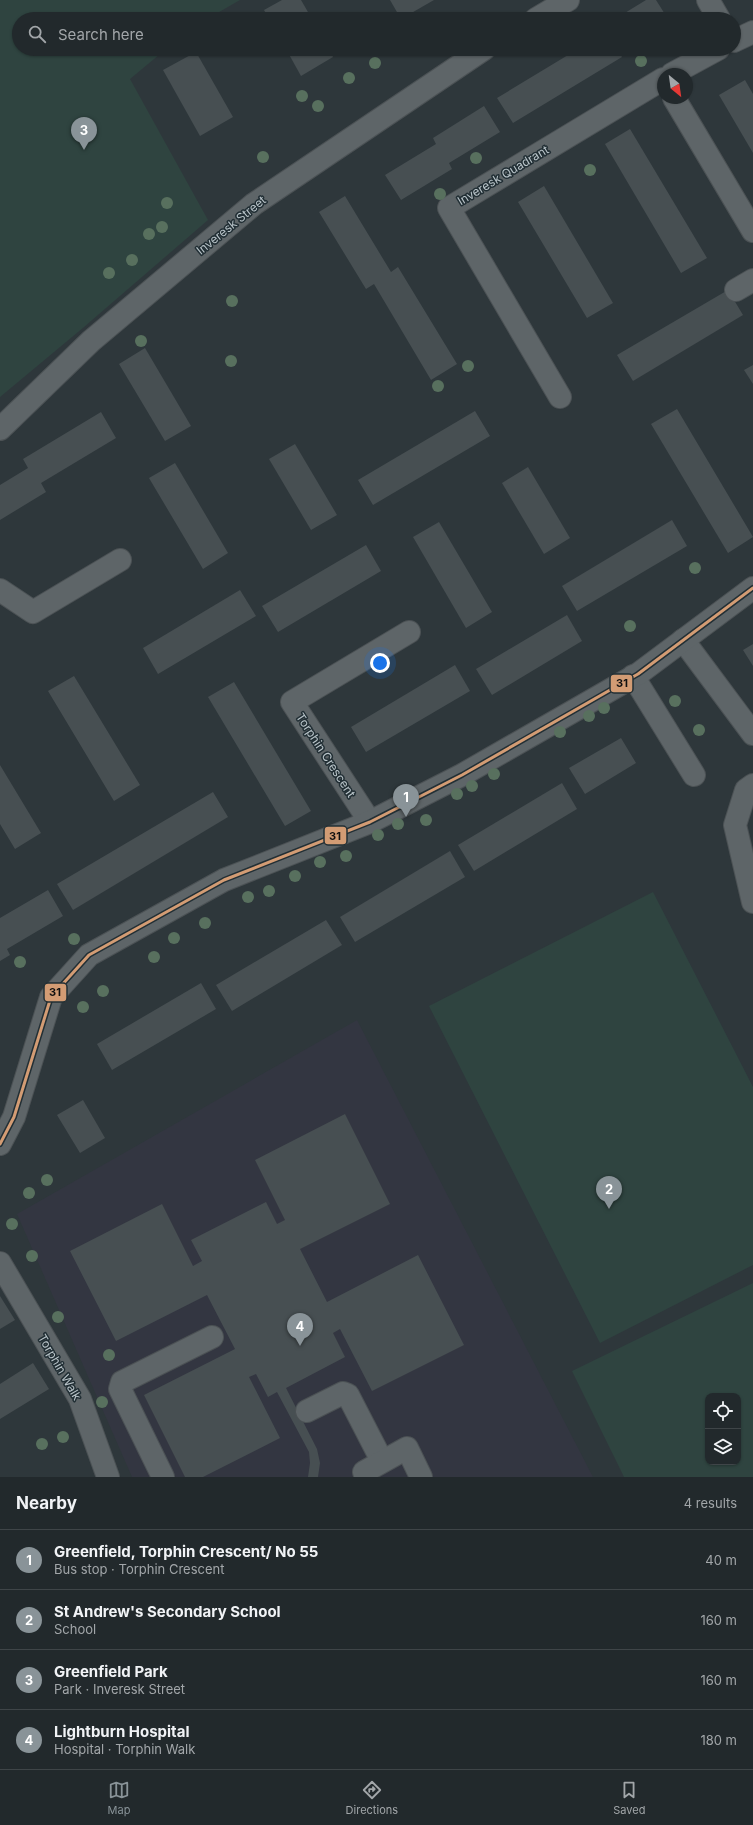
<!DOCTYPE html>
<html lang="en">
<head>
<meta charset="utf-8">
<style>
  :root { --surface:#22292c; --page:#2e3538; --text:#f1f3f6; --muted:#a2a6a9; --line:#3f4548; --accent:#899398 }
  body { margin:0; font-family:Inter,sans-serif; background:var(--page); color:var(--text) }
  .controls { position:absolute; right:12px; bottom:12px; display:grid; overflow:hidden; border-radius:8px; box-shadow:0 1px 3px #0004 }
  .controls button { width:36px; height:36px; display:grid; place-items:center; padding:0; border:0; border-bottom:1px solid var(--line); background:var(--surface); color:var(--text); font:20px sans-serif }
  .compass { position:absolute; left:657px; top:68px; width:36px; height:36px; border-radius:50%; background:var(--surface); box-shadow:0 1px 3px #0004; rotate:151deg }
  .you { position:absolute; left:380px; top:663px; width:14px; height:14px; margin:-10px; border:3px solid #fff; border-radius:50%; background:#1a73e8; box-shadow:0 0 0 6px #1a73e833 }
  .badge { display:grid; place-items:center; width:26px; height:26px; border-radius:50%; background:var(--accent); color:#fff; font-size:13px; font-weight:700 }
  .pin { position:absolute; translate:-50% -33px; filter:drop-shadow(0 1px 2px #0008) }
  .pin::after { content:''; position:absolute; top:21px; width:14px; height:12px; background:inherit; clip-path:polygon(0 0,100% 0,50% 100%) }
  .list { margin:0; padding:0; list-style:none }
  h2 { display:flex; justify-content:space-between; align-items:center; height:52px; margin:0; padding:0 16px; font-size:17px }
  h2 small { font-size:13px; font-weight:400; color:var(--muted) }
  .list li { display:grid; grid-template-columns:26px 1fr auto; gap:12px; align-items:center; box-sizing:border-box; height:60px; padding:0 16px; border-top:1px solid var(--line) }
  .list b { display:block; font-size:15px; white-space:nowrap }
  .list p { margin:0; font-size:13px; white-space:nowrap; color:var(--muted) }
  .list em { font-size:13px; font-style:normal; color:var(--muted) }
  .icon { flex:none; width:22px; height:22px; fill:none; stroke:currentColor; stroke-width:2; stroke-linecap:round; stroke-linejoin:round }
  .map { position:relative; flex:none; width:753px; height:1477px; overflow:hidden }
  .search { position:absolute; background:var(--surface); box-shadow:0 1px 3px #0004; left:12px; right:12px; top:12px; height:44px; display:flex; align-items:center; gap:10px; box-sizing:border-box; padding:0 14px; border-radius:22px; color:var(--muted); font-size:15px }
  .sheet { height:292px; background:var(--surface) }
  nav { display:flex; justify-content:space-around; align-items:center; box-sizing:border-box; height:56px; border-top:1px solid var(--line); background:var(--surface); font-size:11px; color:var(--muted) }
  nav a { display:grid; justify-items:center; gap:2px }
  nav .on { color:var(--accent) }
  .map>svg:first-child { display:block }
  .medical { fill:#333641 }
  .green { fill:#2f4440; fill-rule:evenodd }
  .building { fill:#474f52 }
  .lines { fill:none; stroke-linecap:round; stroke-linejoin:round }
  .minor-casing { stroke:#4c5255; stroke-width:24 }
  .minor { stroke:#5e6568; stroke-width:22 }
  .bus-1-casing { stroke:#222f35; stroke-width:6 }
  .bus-1 { stroke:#d39c74; stroke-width:3 }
  .tree { fill:#58705e }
  .labels { text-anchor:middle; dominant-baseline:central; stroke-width:3; stroke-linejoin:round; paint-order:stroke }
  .street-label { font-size:12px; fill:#bac5ca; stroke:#222f35 }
  .line-badge { stroke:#222f35; stroke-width:1.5 }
  .pale-badge-label { font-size:11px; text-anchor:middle; font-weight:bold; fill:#111 }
</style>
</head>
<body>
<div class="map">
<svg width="753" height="1477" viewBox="0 0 753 1477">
  <rect width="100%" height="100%" fill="#2e373b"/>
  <polygon class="medical" points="357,1020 593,1477 132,1477 17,1214"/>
  <g class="green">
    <polygon points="0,0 240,0 207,19 19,19 19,49 166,49 130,79 208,220 84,327 0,397"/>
    <polygon points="653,892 753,1087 753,1265 600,1343 429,1006"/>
    <path d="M753 1283V1477H624L572 1371ZM708 1396H738V1462H708Z"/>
  </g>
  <g class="building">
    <polygon points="282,0 301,0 312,19 269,19 264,10"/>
    <polygon points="390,0 434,0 401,19"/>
    <polygon points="646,0 656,0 668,19 615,19"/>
    <polygon points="286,49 329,49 333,57 301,76"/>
    <polygon points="578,49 623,49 619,52 622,57 513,123 497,98"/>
    <polygon points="196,52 233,117 200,136 163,70"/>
    <polygon points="745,80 753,94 753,153 719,95"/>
    <polygon points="484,106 500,132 449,163 452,169 401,200 385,175 436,144 433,138"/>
    <polygon points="630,129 707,258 681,273 605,144"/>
    <polygon points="544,186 613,303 587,318 518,202"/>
    <polygon points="345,196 391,272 398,267 457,364 431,380 374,284 366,289 319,212"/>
    <polygon points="728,290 743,315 633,381 617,355"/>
    <polygon points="145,348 191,426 165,441 119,364"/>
    <polygon points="753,365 753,384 744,370"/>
    <polygon points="677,409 753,537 728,553 651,424"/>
    <polygon points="475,411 490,436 373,505 358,480"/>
    <polygon points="101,412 116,438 41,483 46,492 0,520 0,485 28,468 23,459"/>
    <polygon points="295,444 337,515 311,530 269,459"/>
    <polygon points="175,463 228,553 203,569 149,478"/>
    <polygon points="528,467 570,538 544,554 502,483"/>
    <polygon points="672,520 687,546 577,611 562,586"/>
    <polygon points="439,522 492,612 466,628 413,537"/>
    <polygon points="366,545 381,571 278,632 262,606"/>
    <polygon points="240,590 256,616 158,674 143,648"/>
    <polygon points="567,615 582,641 492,695 476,669"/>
    <polygon points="753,644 753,666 743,650"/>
    <polygon points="455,665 470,691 366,752 351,727"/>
    <polygon points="74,676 140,785 114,801 48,691"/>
    <polygon points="234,682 311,811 285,826 208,697"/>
    <polygon points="621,738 636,763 585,794 569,768"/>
    <polygon points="0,765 41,833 15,849 0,824"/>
    <polygon points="562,783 577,809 474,871 458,845"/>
    <polygon points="213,792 228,817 73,910 57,884"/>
    <polygon points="450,851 465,877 355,942 340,917"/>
    <polygon points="48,890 63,916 7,949 10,955 0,961 0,918"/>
    <polygon points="326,920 342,945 232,1011 216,985"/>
    <polygon points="201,983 216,1009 112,1070 97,1044"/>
    <polygon points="83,1100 105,1138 80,1153 57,1115"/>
    <polygon points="345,1114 390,1204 300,1249 327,1302 418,1255 464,1345 372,1391 340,1329 333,1333 345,1357 286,1388 317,1449 320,1463 318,1477 308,1477 310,1463 309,1452 277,1392 268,1397 256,1374 249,1377 280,1438 203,1477 185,1477 144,1395 235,1349 207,1295 116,1341 70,1251 162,1204 193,1266 202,1261 191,1240 266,1202 277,1224 285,1220 255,1160"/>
    <polygon points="0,1296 15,1320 0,1329"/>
    <polygon points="33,1363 49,1389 0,1419 0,1384"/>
  </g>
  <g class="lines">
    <defs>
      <g id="minor">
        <polyline points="708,0 719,19"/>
        <polyline points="536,19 568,0"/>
        <polyline points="734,41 753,32"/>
        <polyline points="672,74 718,49"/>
        <polyline points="674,98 753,231"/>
        <polyline points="736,290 753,280"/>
        <polyline points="560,397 449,208 663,79"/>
        <polyline points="0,429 91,341 254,204 484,49"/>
        <polyline points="0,590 33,612 120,560"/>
        <polyline points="683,640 753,734"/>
        <polyline points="633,676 694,775"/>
        <polyline points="753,785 746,790 735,825 753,902"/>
        <polyline points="370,822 292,702 409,632"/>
        <polyline points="0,1144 14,1117 51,997 89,955 224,880 370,822 462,775 638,674 753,588"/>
        <polyline points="0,1263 80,1399 108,1477"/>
        <polyline points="307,1411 343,1393 348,1395 382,1461"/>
        <polyline points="163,1477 120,1389 122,1382 212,1337"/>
        <polyline points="366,1477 364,1472 407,1448 421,1477"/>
      </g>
    </defs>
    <use href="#minor" class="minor-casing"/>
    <use href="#minor" class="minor"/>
    <defs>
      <polyline id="bus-1" points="0,1144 14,1117 51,997 89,955 224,880 370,822 462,775 638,674 753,588"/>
    </defs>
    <use href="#bus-1" class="bus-1-casing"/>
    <use href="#bus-1" class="bus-1"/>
  </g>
  <g class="tree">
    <circle cx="641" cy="61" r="6"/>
    <circle cx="375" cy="63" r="6"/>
    <circle cx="349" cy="78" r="6"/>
    <circle cx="302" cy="96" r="6"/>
    <circle cx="318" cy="106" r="6"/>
    <circle cx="263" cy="157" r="6"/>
    <circle cx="476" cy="158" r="6"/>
    <circle cx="590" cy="170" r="6"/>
    <circle cx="440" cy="194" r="6"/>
    <circle cx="167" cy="203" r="6"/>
    <circle cx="162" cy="227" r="6"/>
    <circle cx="149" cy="234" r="6"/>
    <circle cx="132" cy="260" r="6"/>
    <circle cx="109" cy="273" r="6"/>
    <circle cx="232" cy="301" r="6"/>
    <circle cx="141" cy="341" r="6"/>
    <circle cx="231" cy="361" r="6"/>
    <circle cx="468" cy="366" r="6"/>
    <circle cx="438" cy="386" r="6"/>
    <circle cx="695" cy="568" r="6"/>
    <circle cx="630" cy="626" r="6"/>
    <circle cx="675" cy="701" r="6"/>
    <circle cx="604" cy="708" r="6"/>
    <circle cx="589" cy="716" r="6"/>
    <circle cx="699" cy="730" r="6"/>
    <circle cx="560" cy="732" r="6"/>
    <circle cx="494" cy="774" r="6"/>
    <circle cx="472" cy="786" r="6"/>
    <circle cx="457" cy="794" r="6"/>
    <circle cx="426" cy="820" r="6"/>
    <circle cx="398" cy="824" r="6"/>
    <circle cx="378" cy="835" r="6"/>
    <circle cx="346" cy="856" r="6"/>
    <circle cx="320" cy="862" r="6"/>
    <circle cx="295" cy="876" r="6"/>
    <circle cx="269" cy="891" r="6"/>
    <circle cx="248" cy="897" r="6"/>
    <circle cx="205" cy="923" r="6"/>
    <circle cx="174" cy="938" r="6"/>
    <circle cx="74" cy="939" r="6"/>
    <circle cx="154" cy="957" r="6"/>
    <circle cx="20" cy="962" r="6"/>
    <circle cx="103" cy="991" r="6"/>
    <circle cx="83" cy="1007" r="6"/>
    <circle cx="47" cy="1180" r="6"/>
    <circle cx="29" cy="1193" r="6"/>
    <circle cx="12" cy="1224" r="6"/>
    <circle cx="32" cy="1256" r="6"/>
    <circle cx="58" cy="1317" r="6"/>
    <circle cx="109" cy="1355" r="6"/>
    <circle cx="102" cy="1402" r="6"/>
    <circle cx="63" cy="1437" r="6"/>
    <circle cx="42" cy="1444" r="6"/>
  </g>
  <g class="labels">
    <g class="street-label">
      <text transform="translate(503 175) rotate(-31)">Inveresk Quadrant</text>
      <text transform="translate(231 225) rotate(-39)">Inveresk Street</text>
      <text transform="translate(326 755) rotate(57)">Torphin Crescent</text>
      <text transform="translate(60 1367) rotate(60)">Torphin Walk</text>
    </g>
  </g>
  <g class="line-badge">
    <rect x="610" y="674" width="23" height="19" rx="4" fill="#d39c74"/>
    <rect x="324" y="826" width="23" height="19" rx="4" fill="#d39c74"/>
    <rect x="44" y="983" width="23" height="19" rx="4" fill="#d39c74"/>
  </g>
  <g class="pale-badge-label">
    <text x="622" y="687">31</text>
    <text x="335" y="840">31</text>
    <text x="55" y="996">31</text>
  </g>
</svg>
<div class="controls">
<button><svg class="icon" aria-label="locate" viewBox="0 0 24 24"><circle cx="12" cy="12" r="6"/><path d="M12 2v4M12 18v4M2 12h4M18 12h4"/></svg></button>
<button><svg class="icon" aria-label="layers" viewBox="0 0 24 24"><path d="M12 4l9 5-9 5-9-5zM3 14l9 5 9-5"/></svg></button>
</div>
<svg class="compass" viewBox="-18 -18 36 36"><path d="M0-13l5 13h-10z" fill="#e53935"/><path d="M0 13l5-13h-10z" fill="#a2a6a9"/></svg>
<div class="you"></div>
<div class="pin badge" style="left:406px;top:817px">1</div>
<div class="pin badge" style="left:609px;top:1209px">2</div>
<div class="pin badge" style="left:84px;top:150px">3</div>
<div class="pin badge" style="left:300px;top:1346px">4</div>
<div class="search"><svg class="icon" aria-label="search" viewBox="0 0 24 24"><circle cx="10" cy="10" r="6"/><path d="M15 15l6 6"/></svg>Search here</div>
</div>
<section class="sheet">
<h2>Nearby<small>4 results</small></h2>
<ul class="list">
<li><span class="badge">1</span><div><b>Greenfield, Torphin Crescent/ No 55</b><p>Bus stop · Torphin Crescent</p></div><em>40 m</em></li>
<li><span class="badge">2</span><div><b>St Andrew's Secondary School</b><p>School</p></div><em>160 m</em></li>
<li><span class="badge">3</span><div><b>Greenfield Park</b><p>Park · Inveresk Street</p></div><em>160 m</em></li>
<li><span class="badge">4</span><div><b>Lightburn Hospital</b><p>Hospital · Torphin Walk</p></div><em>180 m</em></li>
</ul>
</section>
<nav>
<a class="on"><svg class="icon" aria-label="map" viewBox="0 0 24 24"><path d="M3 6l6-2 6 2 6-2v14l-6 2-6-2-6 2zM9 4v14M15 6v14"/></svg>Map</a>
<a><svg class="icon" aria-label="directions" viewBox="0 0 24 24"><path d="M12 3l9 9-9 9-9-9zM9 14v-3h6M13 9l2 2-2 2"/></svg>Directions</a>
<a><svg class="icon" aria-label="saved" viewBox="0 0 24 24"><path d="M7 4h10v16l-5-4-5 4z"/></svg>Saved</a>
</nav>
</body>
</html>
